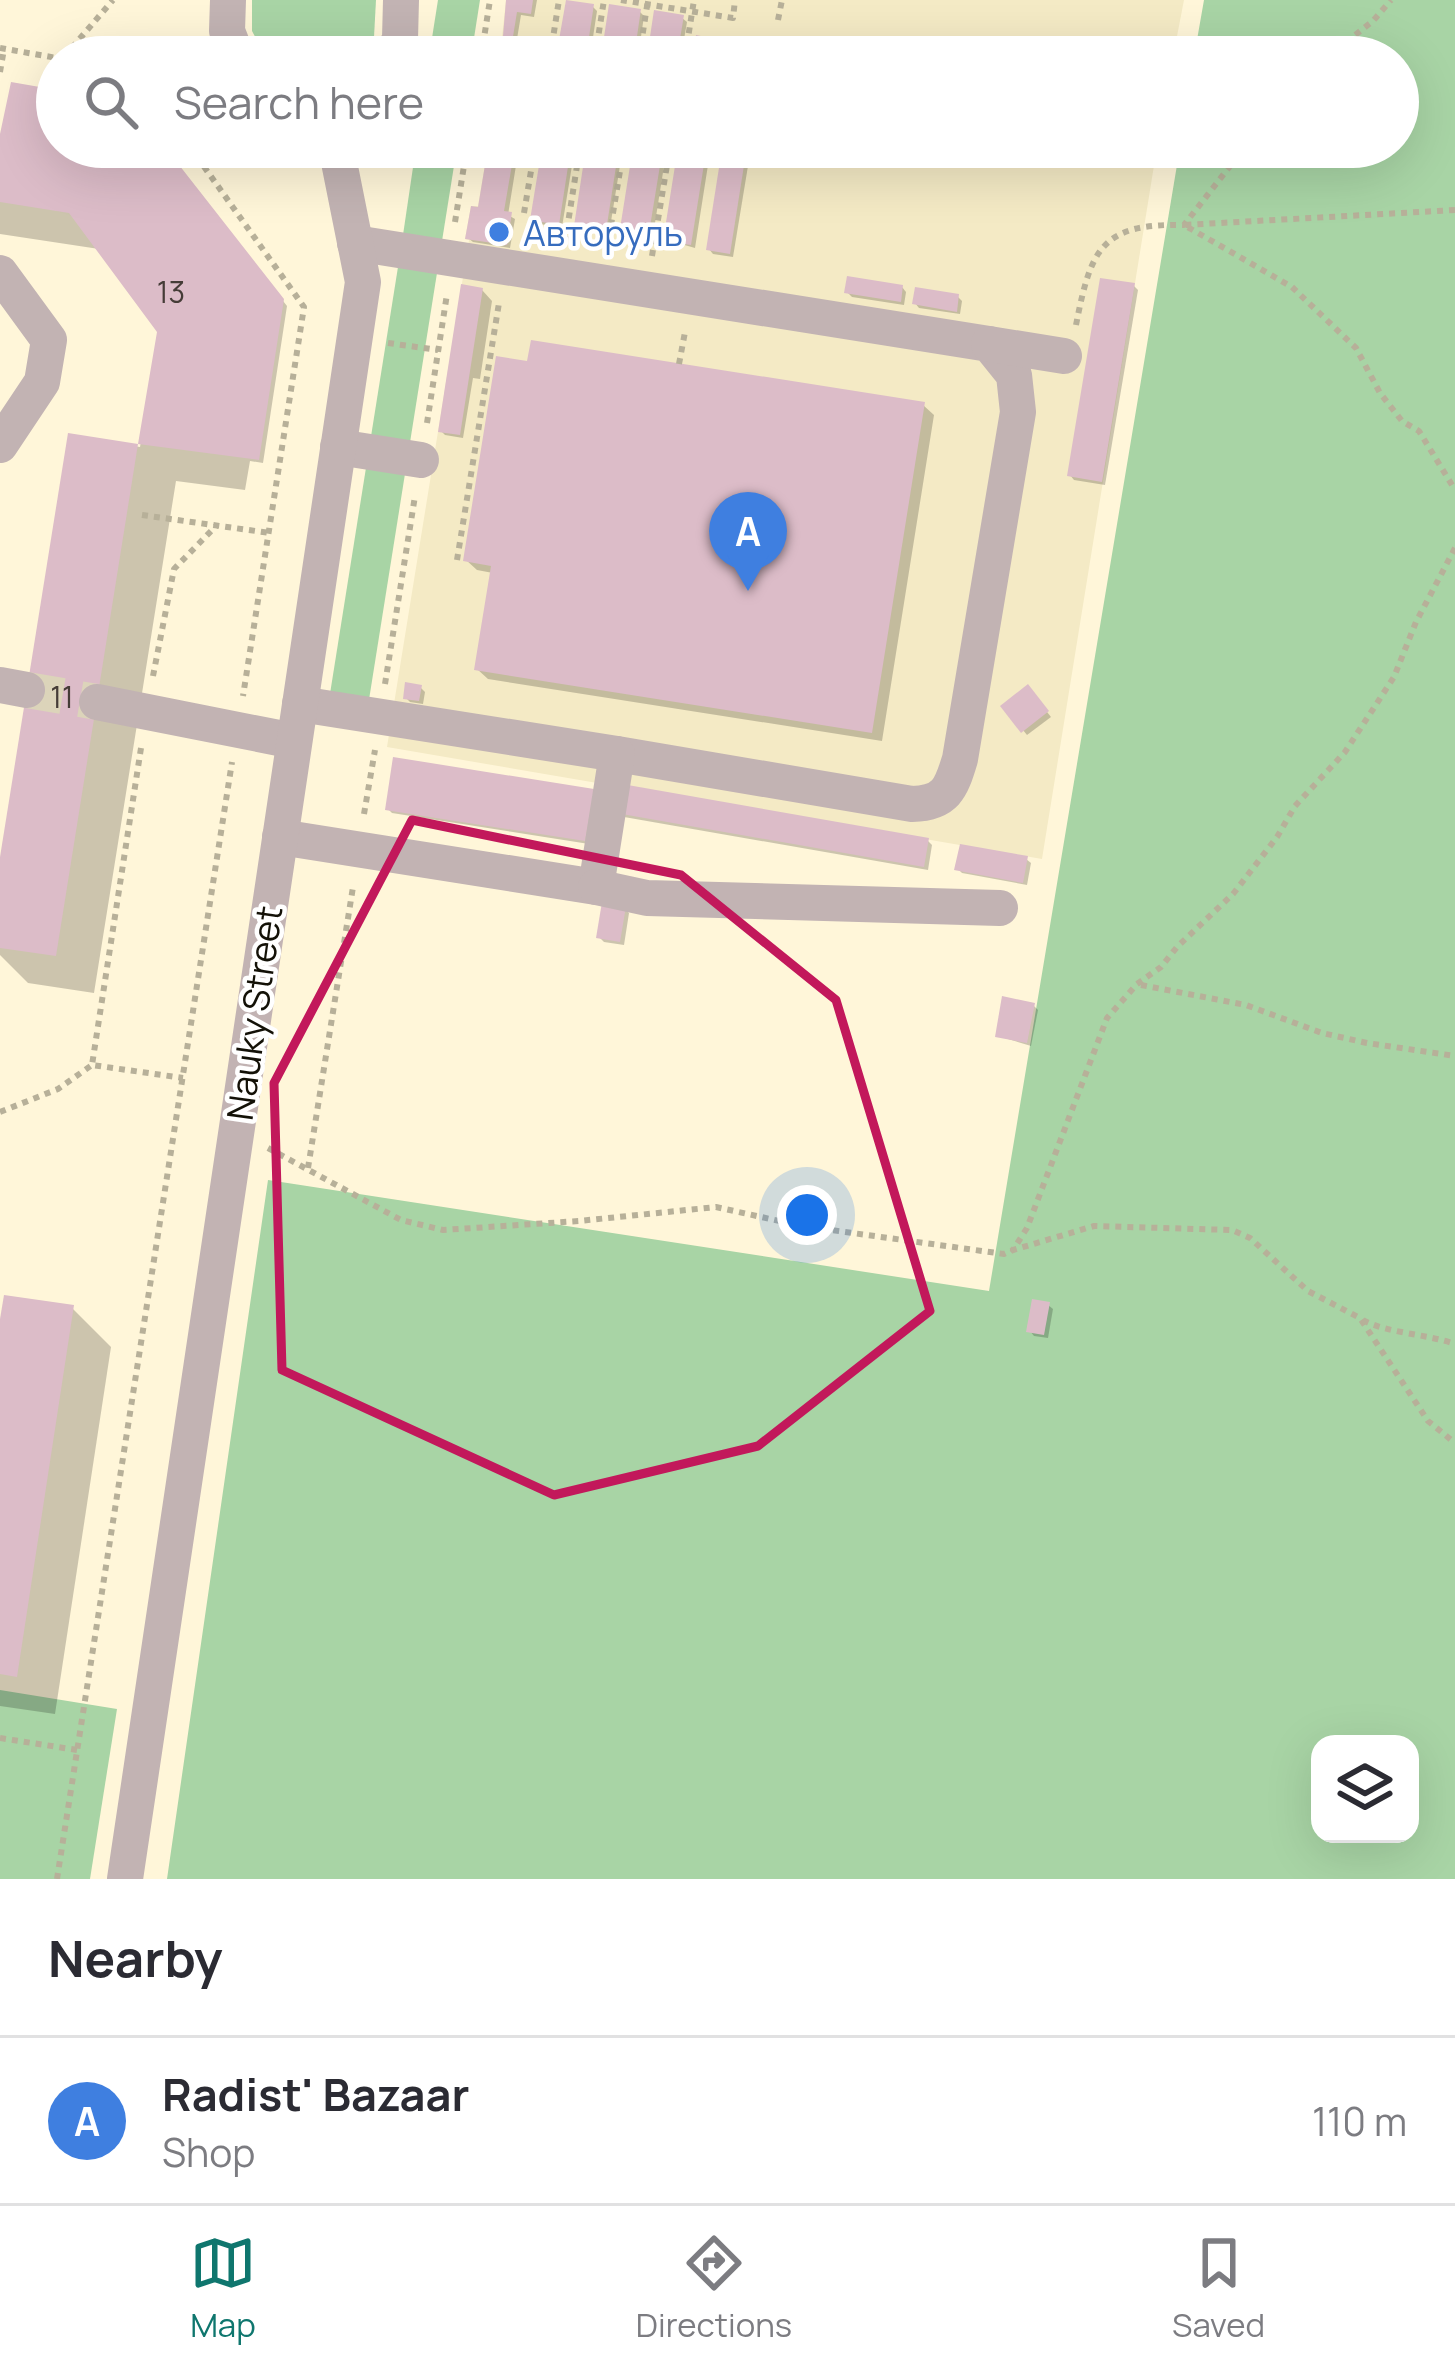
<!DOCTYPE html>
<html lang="en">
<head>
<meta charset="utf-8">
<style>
  :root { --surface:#fff; --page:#f2f2f3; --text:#2b2b33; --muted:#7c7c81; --line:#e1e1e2; --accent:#0f766e }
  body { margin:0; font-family:Manrope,sans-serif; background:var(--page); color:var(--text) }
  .controls { position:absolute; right:36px; bottom:36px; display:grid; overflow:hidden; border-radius:24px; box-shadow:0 12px 48px #0002 }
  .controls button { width:108px; height:108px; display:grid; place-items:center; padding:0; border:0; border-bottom:3px solid var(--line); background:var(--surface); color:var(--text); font:60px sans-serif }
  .you { position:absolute; left:807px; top:1215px; width:42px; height:42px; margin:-30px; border:9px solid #fff; border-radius:50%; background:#1a73e8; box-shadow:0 0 0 18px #1a73e833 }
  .badge { display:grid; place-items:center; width:78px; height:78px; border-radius:50%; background:var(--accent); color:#fff; font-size:39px; font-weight:700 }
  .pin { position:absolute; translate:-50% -99px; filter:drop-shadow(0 3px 6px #0008) }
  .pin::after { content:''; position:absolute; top:63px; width:42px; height:36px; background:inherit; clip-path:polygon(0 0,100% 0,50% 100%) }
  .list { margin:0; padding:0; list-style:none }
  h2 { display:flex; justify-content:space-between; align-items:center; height:156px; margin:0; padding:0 48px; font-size:51px }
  h2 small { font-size:39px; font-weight:400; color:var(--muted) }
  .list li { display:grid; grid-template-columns:78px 1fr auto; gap:36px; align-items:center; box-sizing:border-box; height:168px; padding:0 48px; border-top:3px solid var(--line) }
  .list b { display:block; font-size:45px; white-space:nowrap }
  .list p { margin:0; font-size:39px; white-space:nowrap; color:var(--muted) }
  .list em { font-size:39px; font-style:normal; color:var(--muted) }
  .icon { flex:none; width:66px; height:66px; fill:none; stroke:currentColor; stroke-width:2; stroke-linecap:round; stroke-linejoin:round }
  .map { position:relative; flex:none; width:1455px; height:1879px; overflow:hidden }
  .search { position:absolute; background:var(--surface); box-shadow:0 12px 48px #0002; left:36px; right:36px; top:36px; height:132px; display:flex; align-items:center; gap:30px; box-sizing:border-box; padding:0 42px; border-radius:66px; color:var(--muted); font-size:45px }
  .sheet { height:324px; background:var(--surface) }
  nav { display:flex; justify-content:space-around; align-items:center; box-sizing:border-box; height:168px; border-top:3px solid var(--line); background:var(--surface); font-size:33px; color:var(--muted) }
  nav a { display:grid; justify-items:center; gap:6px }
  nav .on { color:var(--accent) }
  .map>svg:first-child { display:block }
  .built { fill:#f4eac5 }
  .green { fill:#a8d4a5; fill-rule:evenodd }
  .shadow { fill:#0003 }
  .building { fill:#dcbcc8 }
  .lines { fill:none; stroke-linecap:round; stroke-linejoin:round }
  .minor-tunnel { stroke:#dcd4ba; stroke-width:36; stroke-dasharray:36 18; stroke-linecap:butt }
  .path { stroke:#b7b099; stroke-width:6; stroke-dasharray:6 6; stroke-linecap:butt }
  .minor { stroke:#c2b3b3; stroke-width:36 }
  .marked { fill:none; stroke:#c2185b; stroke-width:9; stroke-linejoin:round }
  .shop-dot { fill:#3f7fe0; stroke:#fff; stroke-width:4.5 }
  .labels { text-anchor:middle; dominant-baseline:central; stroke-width:9; stroke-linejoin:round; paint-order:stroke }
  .number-label { font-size:30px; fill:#453c37 }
  .shop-label { font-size:36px; fill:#366cbe; stroke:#fff; text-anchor:start }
  .street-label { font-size:36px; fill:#131107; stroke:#fff }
</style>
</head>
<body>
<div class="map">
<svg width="1455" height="1879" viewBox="0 0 1455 1879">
  <rect width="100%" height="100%" fill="#fff6d9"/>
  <g class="built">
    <polygon points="506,0 1184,0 1173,57 500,57"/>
    <polygon points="488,147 1157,147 1042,859 387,747 469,240 465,239 471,206 478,206"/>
  </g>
  <g class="green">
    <polygon points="252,0 376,0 374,37 362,57 266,57 252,31"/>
    <polygon points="438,0 480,0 471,57 429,57"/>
    <path d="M1204 0H1455V1879H167L268 1180 989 1291 1180 147H1398V57H1194ZM1320 1744H1410V1834H1320Z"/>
    <polygon points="416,147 457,147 442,241 403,235"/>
    <polygon points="398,267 437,273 368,706 329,700"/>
    <polygon points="0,1690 117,1709 90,1879 0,1879"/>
  </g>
  <g class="shadow">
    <polygon points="510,0 537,0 534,17 521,15 515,51 505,46"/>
    <polygon points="593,7 597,11 590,57 560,57"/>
    <polygon points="640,12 644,16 638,57 604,57"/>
    <polygon points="682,18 687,22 681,57 650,57"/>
    <polygon points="57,93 57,147 162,147 287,306 263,463 250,461 245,490 176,481 94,993 28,983 0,955 0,877 71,436 140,447 160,332 99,249 0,234 0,137"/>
    <polygon points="489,147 519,147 508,215 515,219 510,248 473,242 468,238 481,211"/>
    <polygon points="545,147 575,147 562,227 538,224 534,219"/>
    <polygon points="589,147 623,147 609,234 581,230 577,225"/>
    <polygon points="636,147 667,147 652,242 622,233"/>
    <polygon points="681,147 697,147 695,160 708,165 695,248 667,240"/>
    <polygon points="744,161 748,166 733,257 713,254 709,249"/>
    <polygon points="1134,286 1138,290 1105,485 1074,480 1070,475"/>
    <polygon points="902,287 906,292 904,305 852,297 847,292"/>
    <polygon points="482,290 492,301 480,379 473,378 463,438 445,435 441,431"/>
    <polygon points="958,297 962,301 960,314 919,308 915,303"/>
    <polygon points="923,405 934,415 882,741 488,679 477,669 493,573 477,570 466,560"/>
    <polygon points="420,687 425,692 423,704 410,702 406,698"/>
    <polygon points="1028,688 1051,717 1027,735 1004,707"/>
    <polygon points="596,796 589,844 392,813 388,809"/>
    <polygon points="620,812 928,841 932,845 928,870 624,817"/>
    <polygon points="1026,859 1031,863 1027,885 962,873 958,869"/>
    <polygon points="625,909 629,913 624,945 604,942 599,937"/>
    <polygon points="1033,1005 1038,1010 1031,1046 998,1036"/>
    <polygon points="1048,1305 1053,1309 1048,1338 1034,1336 1030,1331"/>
    <polygon points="72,1308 111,1347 55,1714 0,1706 0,1339"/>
  </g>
  <g class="building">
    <polygon points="506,0 533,0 531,14 517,12 511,49 502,48"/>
    <polygon points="566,0 594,4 586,57 556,57"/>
    <polygon points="609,4 641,9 634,57 601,57"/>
    <polygon points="654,10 684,15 677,57 647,57"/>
    <polygon points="696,35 710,38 707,57 693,57"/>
    <polygon points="11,82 57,90 57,147 165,147 284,299 259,460 138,444 157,332 69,213 0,202 0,134"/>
    <polygon points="488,147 515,147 504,211 512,212 507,245 465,239 471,206 478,207"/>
    <polygon points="542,147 571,147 559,225 530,220"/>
    <polygon points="586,147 619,147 606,231 574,226"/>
    <polygon points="633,147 663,147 648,239 619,235"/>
    <polygon points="678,147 693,147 691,156 705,158 691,245 663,241"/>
    <polygon points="721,155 745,159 730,254 706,250"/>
    <polygon points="847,276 903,285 901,302 844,293"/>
    <polygon points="1100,278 1135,283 1102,482 1067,476"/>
    <polygon points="461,284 483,288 460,435 438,432"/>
    <polygon points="915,287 959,294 957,312 912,304"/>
    <polygon points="531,340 925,402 872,733 474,670 491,566 463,561 496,356 527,361"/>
    <polygon points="68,433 138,444 56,956 0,948 0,857"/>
    <polygon points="405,682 422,685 419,701 403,699"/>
    <polygon points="1028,684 1049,711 1021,733 1000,706"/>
    <polygon points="393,757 594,789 585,841 385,810"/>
    <polygon points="622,784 929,838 924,867 616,813"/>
    <polygon points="960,844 1028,856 1023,883 954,870"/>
    <polygon points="602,902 626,906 620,942 596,938"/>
    <polygon points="1002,996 1035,1003 1027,1043 995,1037"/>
    <polygon points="4,1295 74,1305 17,1677 0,1674 0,1319"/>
    <polygon points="1032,1299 1050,1302 1044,1335 1026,1332"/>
  </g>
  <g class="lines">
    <polyline class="minor-tunnel" points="27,690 97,702"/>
    <g class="path">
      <polyline points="621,0 733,18 735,0"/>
      <polyline points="778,20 782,0"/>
      <polyline points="0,48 57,58"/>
      <polyline points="64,57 113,0"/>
      <polyline points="481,57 490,0"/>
      <polyline points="550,57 559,0"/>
      <polyline points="595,57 604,0"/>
      <polyline points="639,57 648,0"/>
      <polyline points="685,57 694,0"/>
      <polyline points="1327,57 1373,21 1391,0"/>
      <polyline points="0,72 4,49"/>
      <polyline points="190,147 304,307 243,696"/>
      <polyline points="1455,210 1184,225 1292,287 1356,348 1380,393 1402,421 1419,431 1455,490"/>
      <polyline points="524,213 535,147"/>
      <polyline points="455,222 467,147"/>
      <polyline points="565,242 580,147"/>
      <polyline points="607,249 624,147"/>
      <polyline points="652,256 670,147"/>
      <path d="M1076 325C1091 249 1101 223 1184 225L1245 147"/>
      <polyline points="388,343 438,350"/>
      <polyline points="679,364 685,332"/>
      <polyline points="427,423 447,294"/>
      <polyline points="142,515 270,533"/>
      <polyline points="1455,548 1416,622 1394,677 1345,752 1295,806 1277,837 1233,894 1177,947 1161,967 1137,984 1107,1018 1027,1228 1013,1250 1094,1226 1232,1230 1250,1238 1308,1291 1360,1318 1428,1421 1455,1443"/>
      <polyline points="457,560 499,303"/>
      <polyline points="153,676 174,569 217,525"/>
      <polyline points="385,684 415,496"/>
      <polyline points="141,748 92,1065 183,1078"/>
      <polyline points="364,814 375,750"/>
      <polyline points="1141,985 1246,1005 1322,1033 1367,1043 1455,1056"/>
      <polyline points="0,1112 58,1089 92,1065"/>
      <polyline points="268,1148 401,1220 443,1230 579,1221 716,1207 802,1226 1004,1254 1013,1250"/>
      <polyline points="308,1168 353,887"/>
      <path d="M1363 1320C1386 1333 1427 1334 1455 1344"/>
      <polyline points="0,1738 77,1750"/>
      <polyline points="57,1879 232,762"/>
    </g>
    <g class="minor">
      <polyline points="228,0 227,31 237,57"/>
      <polyline points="391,57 400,39 401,0"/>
      <path d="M355 243 989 344 1014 375 1018 412 960 759C951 789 946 803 912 804L617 754"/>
      <polyline points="0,273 49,340 42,382 0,445"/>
      <polyline points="989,344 1064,356"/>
      <polyline points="338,447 421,460"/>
      <polyline points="0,685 27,690"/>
      <polyline points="97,702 294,741"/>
      <polyline points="280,837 596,887 617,754 300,704"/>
      <polyline points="596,887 647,898 1000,908"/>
      <polyline points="125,1879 363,282 336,147"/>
    </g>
  </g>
  <path class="marked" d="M412 820 681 875 836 1000 930 1311 758 1446 554 1495 282 1370 274 1083Z"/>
  <circle class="shop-dot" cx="499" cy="232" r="12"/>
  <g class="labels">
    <g class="number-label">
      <text x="171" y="291">13</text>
      <text x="62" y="696">11</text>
    </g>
    <g class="shop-label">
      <text x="523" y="232">Авторуль</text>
    </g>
    <g class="street-label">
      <text transform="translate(254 1013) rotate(-82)">Nauky Street</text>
    </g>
  </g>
</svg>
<div class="controls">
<button><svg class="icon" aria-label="layers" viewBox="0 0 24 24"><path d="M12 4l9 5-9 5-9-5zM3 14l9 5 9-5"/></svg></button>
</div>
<div class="you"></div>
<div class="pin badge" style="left:748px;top:591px;background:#3f7fe0">A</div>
<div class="search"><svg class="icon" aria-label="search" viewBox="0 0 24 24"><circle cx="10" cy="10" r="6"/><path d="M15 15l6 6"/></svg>Search here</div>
</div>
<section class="sheet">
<h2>Nearby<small></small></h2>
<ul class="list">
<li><span class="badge" style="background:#3f7fe0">A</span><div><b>Radist' Bazaar</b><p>Shop</p></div><em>110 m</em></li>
</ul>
</section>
<nav>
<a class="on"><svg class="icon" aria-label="map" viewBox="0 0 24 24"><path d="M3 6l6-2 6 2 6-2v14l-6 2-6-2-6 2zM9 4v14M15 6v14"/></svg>Map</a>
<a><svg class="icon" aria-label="directions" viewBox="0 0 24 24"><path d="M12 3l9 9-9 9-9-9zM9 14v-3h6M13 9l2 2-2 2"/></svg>Directions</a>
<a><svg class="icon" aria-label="saved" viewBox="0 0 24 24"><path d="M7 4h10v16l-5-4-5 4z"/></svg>Saved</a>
</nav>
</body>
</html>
